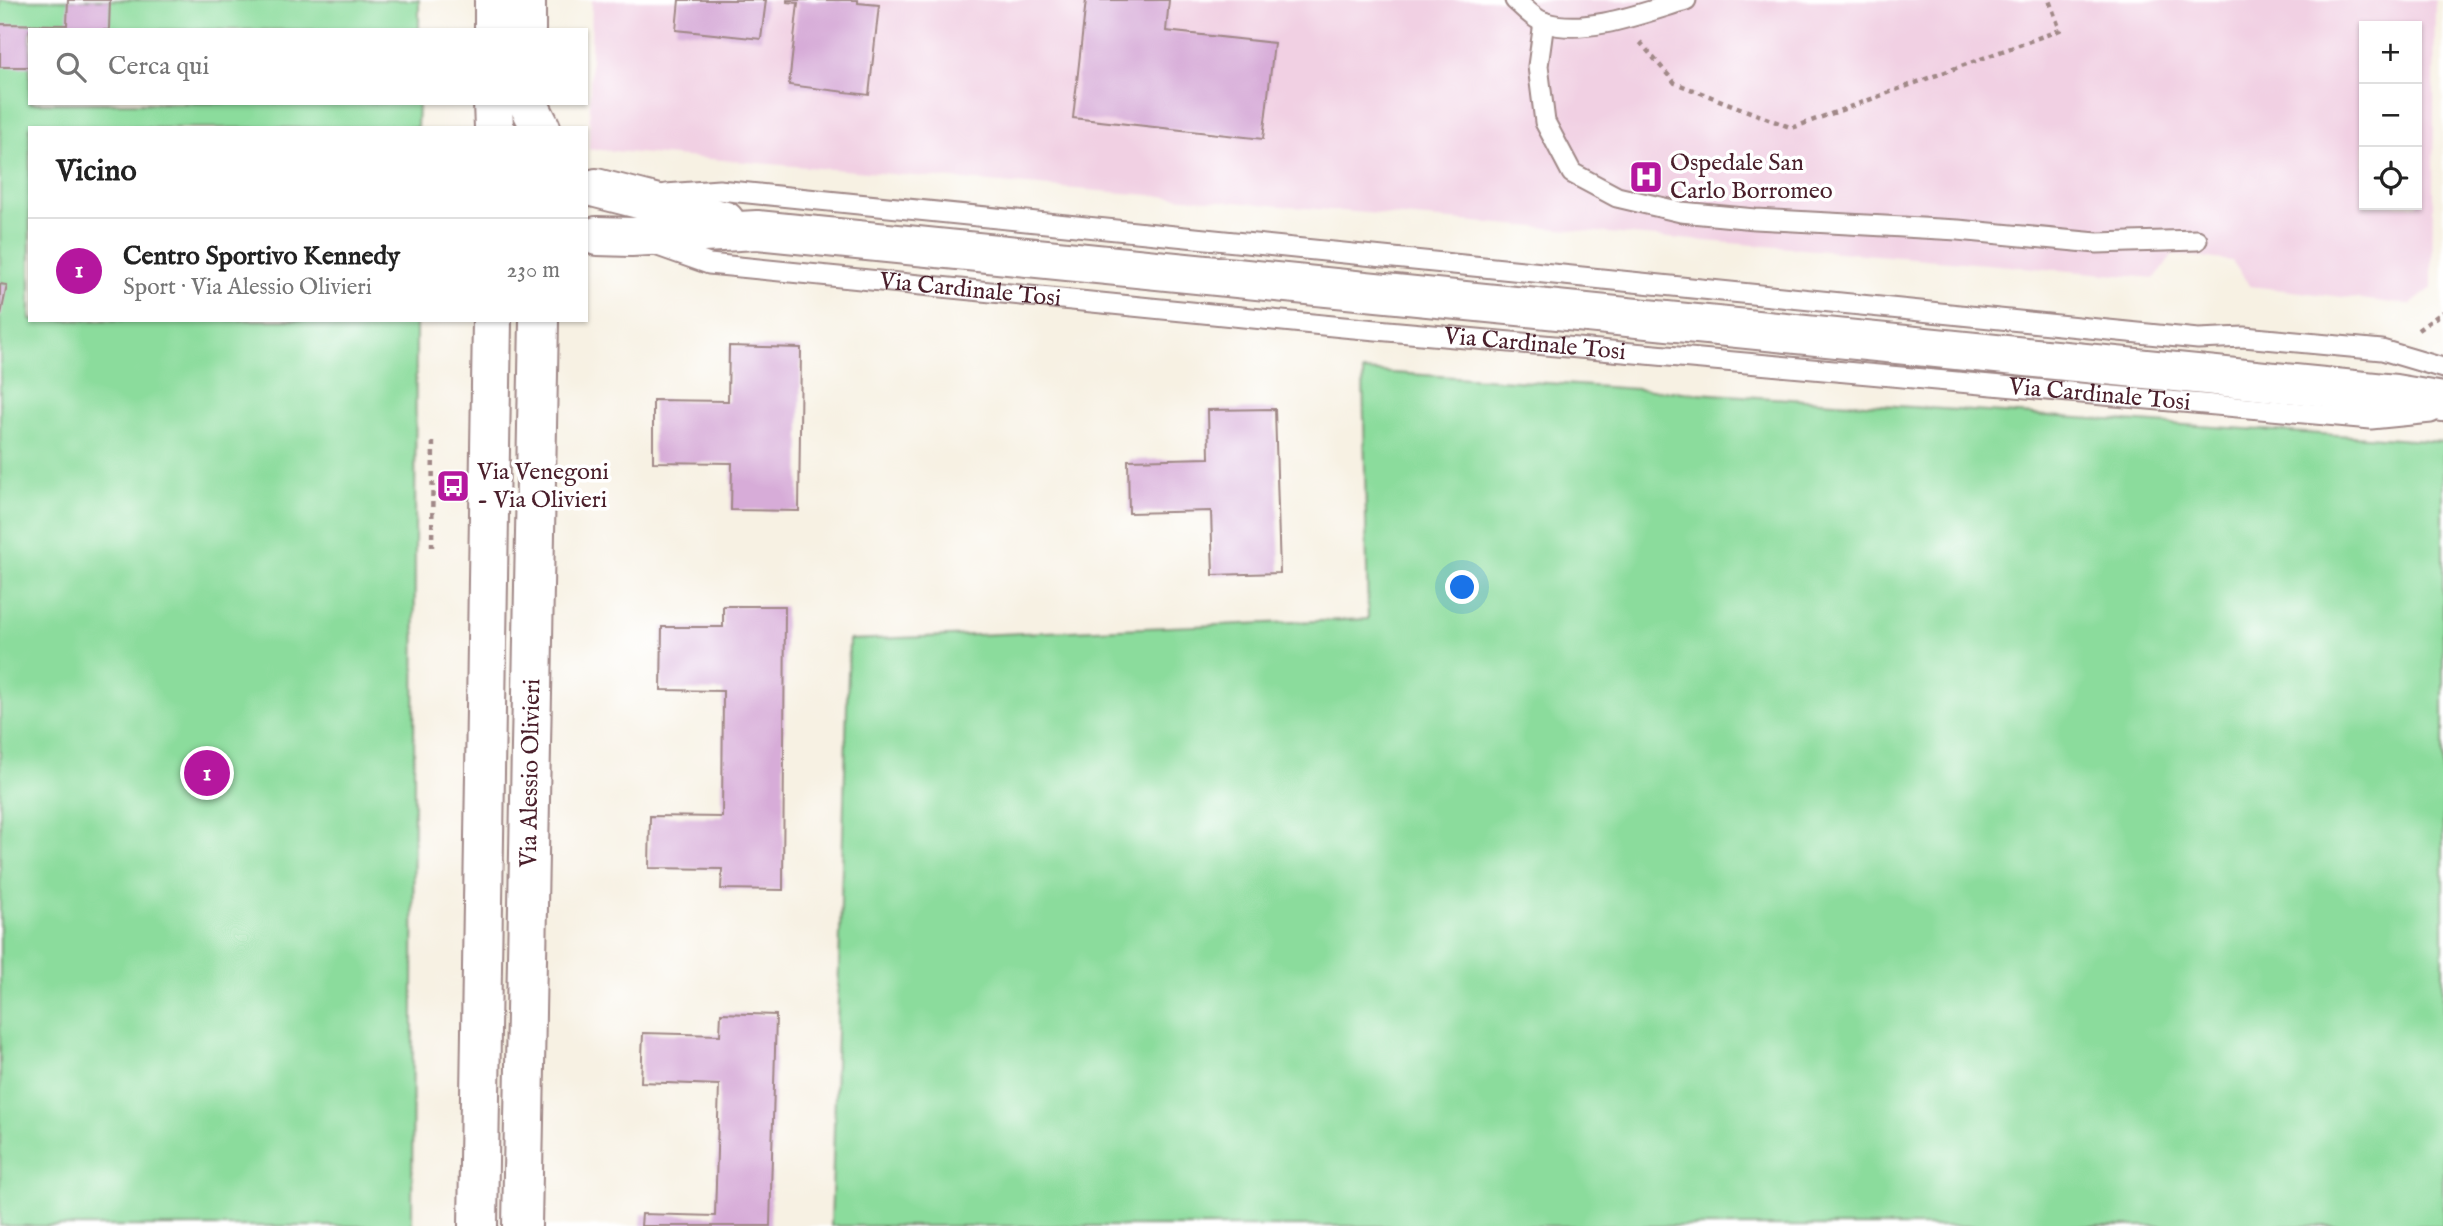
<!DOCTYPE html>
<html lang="it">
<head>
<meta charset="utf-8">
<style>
  :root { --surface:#fff; --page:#f2f2f2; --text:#222; --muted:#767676; --line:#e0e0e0; --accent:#b5179e }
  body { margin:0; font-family:"IM FELL English",serif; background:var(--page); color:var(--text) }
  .controls { position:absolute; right:21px; top:21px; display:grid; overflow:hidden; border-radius:0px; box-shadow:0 2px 5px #0004 }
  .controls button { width:63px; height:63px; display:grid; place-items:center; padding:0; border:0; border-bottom:2px solid var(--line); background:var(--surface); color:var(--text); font:35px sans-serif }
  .you { position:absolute; left:1463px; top:588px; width:24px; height:24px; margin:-18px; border:5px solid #fff; border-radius:50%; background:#1a73e8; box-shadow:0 0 0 10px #1a73e833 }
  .badge { display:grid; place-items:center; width:46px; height:46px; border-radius:50%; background:var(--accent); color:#fff; font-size:23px; font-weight:700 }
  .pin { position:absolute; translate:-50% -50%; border:4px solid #fff; box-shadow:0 2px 7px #0006 }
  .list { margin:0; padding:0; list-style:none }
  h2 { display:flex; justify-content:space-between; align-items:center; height:91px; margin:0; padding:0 28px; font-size:30px }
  h2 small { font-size:23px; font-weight:400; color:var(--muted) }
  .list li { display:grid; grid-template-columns:46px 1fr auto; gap:21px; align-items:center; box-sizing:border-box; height:105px; padding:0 28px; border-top:2px solid var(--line) }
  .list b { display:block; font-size:26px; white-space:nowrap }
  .list p { margin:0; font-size:23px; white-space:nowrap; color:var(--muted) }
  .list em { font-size:23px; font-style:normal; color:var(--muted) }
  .icon { flex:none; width:38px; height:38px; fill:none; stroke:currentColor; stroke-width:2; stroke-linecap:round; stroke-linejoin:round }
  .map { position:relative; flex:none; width:2443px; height:1226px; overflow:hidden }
  .search { position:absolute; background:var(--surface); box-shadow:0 2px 5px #0004; left:28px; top:28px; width:560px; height:77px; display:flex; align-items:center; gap:18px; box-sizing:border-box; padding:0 24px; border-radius:0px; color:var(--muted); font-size:26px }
  .panel { position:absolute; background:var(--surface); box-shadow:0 2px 5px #0004; left:28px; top:126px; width:560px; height:196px; border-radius:0px }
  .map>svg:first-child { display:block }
  .built { fill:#f1d0e3; fill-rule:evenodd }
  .green { fill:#8bdc9c; stroke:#6a7e64; stroke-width:2 }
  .building { fill:#d7acd8 }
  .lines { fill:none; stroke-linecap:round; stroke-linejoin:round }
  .lane-casing { stroke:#a08887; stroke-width:23 }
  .secondary-casing { stroke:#a08887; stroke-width:42 }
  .path { stroke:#a08887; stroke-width:4.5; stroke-dasharray:5 5; stroke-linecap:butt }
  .lane { stroke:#fff; stroke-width:19 }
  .secondary { stroke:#fff; stroke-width:38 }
  .labels { text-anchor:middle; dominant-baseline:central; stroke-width:7; stroke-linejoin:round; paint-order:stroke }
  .poi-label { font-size:24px; fill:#4a1f2b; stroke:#fff; text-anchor:start }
  .street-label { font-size:24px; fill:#4a1f2b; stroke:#fff }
</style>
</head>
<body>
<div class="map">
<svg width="2443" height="1226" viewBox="0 0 2443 1226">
  <rect width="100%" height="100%" fill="#fff"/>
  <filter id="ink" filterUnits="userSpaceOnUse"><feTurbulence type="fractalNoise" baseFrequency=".0143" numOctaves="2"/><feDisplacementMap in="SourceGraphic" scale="14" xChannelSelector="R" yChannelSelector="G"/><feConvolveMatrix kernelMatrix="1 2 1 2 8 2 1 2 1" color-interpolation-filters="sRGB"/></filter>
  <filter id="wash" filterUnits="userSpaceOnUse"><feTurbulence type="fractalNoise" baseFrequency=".00686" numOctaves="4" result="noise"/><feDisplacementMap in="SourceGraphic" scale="28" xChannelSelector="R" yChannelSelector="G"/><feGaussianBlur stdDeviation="1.57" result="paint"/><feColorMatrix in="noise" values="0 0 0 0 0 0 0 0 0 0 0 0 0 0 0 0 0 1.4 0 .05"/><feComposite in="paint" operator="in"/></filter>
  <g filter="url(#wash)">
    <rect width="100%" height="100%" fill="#f7f1e3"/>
    <path class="built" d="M592 0H2435L2432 288 2410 305 2250 286 2232 261 2174 254 2155 278 589 149ZM2364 26H2417V205H2364Z"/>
    <g class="green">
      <polygon points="0,0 419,0 419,30 30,30 30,103 418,103 417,128 30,128 30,320 416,320 412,1226 0,1226"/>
      <polygon points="1363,371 2443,442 2443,1226 831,1226 849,640 1368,619"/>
    </g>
    <g id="blocks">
      <g class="building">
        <polygon points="68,0 110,0 109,30 30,30 30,67 0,67 0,24 67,25"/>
        <polygon points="679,0 766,0 761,39 676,30"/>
        <polygon points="787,0 858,0 858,3 879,5 869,95 789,85 798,3 787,2"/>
        <polygon points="1086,0 1169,0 1166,31 1274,43 1263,139 1073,118"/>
        <polygon points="0,284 7,285 1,315 0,315"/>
        <polygon points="729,346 801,348 799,511 731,510 732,463 653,462 653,400 728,401"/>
        <polygon points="1275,409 1280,573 1213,575 1211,511 1129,513 1128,460 1209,458 1208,410"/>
        <polygon points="723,606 785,606 783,890 721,889 722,869 649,868 650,816 722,817 723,691 661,690 662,627 723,627"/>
        <polygon points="721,1013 776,1015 770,1226 641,1226 642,1214 715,1216 719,1085 641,1082 643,1033 720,1035"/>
      </g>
    </g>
  </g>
  <g filter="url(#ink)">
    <use href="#blocks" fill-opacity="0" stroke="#a08887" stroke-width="2"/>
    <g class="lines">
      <defs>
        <g id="lane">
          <path d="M1515 0C1523 7 1535 20 1546 23 1588 35 1645 12 1686 0"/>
          <polyline points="1544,22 1538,66 1545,122 1572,173 1617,197 1681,212 1755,219 1958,230 2097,243 2197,240"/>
          <polyline points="666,194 719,190 2198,339 2244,337 2382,350 2443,368"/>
          <path id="s1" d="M655 245 709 264 1343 327 2371 419 2431 413"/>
        </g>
        <g id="secondary">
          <polyline points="494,30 494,0"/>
          <polyline points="526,30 526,0"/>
          <polyline points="493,103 494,128"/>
          <polyline points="528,103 541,128"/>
          <polyline points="596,188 725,221"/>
          <polyline points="597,236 631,237 757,230 2196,374 2395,394 2443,402"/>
          <polyline points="478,1226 492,320"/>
          <path id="s2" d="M522 1226 539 320"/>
        </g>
      </defs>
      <use href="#lane" class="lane-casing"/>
      <use href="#secondary" class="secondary-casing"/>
      <g class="path">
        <polyline points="1640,42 1675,83 1792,128 2060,30 2049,0"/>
        <polyline points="2418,330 2443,312"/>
        <polyline points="432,547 433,439"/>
      </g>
      <use href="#lane" class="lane"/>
      <use href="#secondary" class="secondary"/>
    </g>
  </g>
  <defs>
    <symbol id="hospital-square" viewBox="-11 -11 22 22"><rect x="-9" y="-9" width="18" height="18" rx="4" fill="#b5179e" stroke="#fff"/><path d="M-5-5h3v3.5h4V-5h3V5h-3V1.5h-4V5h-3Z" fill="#fff"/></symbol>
    <symbol id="bus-square" viewBox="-11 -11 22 22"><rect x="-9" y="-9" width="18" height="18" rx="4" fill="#b5179e" stroke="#fff"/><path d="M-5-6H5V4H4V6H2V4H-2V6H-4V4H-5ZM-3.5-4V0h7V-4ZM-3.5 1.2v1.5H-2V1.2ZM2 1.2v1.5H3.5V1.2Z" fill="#fff"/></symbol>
  </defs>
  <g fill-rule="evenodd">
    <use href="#hospital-square" x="1627" y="158" width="38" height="38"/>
    <use href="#bus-square" x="434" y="467" width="38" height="38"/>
  </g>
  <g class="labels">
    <g class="poi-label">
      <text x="1670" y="163">Ospedale San<tspan x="1670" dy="28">Carlo Borromeo</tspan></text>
      <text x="477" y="472">Via Venegoni<tspan x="477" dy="28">- Via Olivieri</tspan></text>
    </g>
    <g class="street-label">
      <text stroke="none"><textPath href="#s1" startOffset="320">Via Cardinale Tosi</textPath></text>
      <text stroke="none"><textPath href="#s1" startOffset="887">Via Cardinale Tosi</textPath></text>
      <text stroke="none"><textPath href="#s1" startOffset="1454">Via Cardinale Tosi</textPath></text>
      <text stroke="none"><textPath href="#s2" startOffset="453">Via Alessio Olivieri</textPath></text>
    </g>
  </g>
</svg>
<div class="controls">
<button>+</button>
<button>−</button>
<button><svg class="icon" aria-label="locate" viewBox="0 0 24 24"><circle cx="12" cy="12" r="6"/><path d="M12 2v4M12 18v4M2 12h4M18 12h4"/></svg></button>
</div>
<div class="you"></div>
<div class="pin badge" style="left:207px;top:773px">1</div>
<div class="search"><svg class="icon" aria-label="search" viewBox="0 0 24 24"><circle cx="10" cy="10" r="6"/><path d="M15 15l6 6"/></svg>Cerca qui</div>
<section class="panel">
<h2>Vicino<small></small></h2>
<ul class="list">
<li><span class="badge">1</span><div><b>Centro Sportivo Kennedy</b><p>Sport · Via Alessio Olivieri</p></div><em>230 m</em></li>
</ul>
</section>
</div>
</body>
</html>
